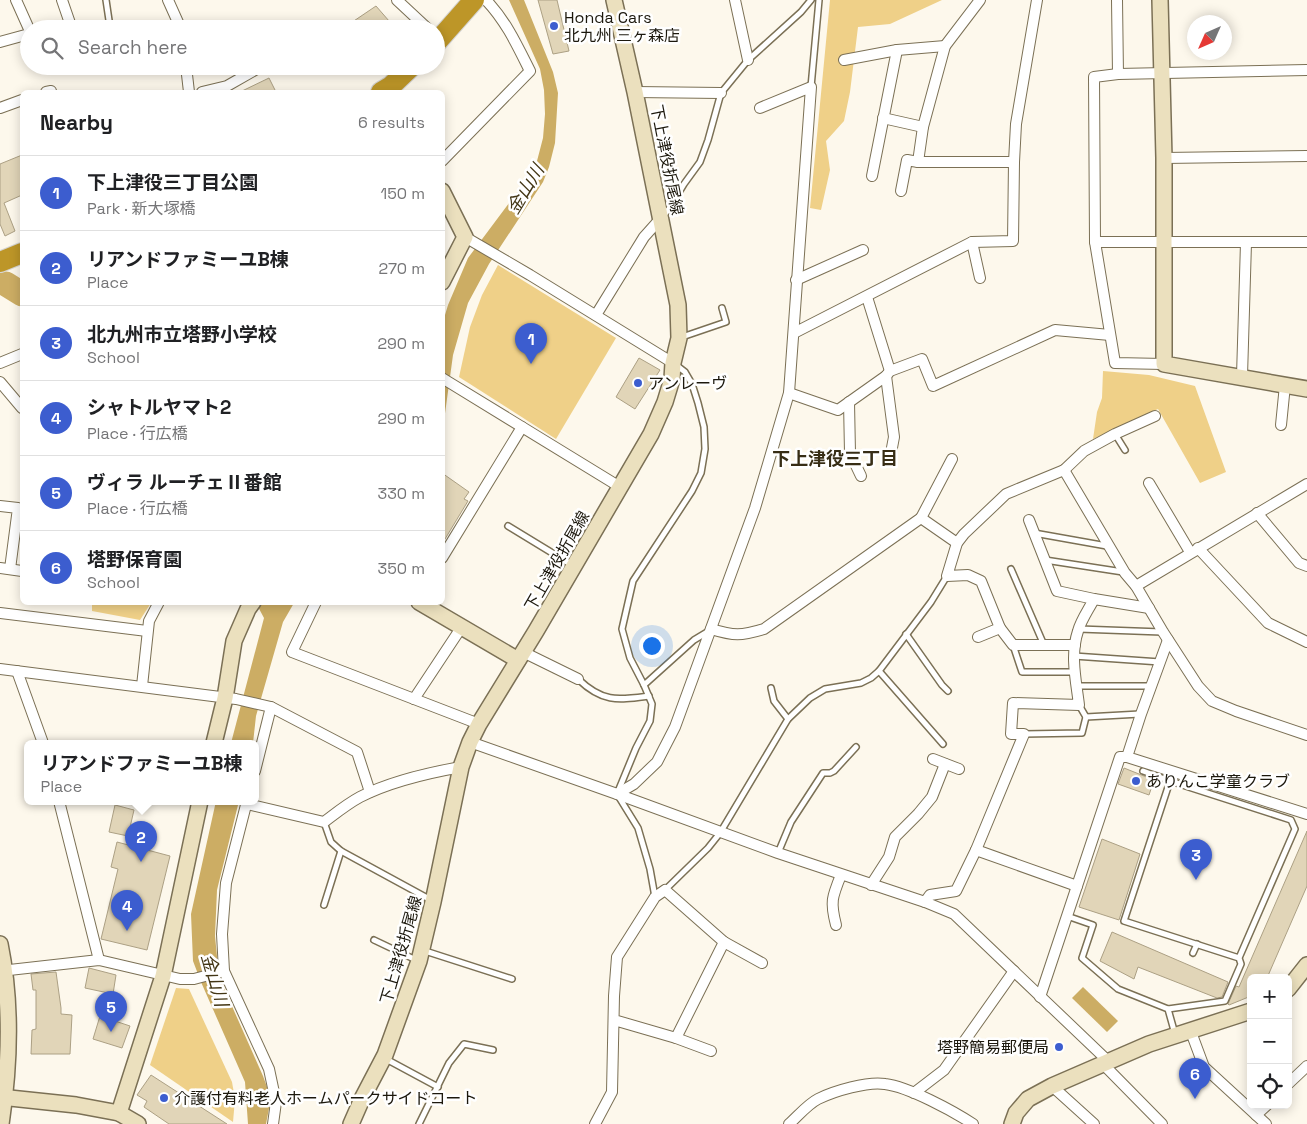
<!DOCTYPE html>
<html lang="en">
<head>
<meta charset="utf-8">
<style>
  :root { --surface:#fff; --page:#f2f2f2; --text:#202124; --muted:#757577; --line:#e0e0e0; --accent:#3c5dcf }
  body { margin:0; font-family:"Space Grotesk","Noto Sans JP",sans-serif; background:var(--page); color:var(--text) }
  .controls { position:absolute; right:15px; bottom:15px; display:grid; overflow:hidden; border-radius:8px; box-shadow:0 2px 12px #0003 }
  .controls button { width:45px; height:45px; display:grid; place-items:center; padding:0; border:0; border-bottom:1px solid var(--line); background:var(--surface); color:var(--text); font:25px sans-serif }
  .compass { position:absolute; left:1187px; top:15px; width:45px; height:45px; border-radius:50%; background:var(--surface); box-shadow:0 2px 12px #0003; rotate:225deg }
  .you { position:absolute; left:651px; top:645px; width:18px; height:18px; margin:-12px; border:4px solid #fff; border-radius:50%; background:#1a73e8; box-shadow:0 0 0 8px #1a73e833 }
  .badge { display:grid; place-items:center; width:32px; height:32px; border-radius:50%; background:var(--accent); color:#fff; font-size:16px; font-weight:700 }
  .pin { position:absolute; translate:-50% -41px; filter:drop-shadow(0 1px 2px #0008) }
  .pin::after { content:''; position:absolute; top:26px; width:18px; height:15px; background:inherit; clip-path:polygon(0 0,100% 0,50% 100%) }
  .popup { position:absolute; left:24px; top:740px; width:235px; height:65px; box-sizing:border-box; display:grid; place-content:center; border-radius:8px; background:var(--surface); filter:drop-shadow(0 1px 4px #0005); font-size:16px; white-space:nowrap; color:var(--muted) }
  .popup b { font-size:19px; color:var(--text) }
  .popup::after { content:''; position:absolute; left:50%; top:100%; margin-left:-10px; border:10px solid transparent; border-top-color:var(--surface) }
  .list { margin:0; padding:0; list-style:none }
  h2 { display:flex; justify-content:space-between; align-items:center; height:65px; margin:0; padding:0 20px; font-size:21px }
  h2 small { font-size:16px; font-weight:400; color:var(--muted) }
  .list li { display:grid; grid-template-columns:32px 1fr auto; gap:15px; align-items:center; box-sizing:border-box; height:75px; padding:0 20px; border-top:1px solid var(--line) }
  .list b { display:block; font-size:19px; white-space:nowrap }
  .list p { margin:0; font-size:16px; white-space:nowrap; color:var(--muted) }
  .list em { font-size:16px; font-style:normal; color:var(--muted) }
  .icon { flex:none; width:28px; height:28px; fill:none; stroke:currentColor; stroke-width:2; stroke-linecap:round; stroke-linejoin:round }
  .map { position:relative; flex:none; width:1307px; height:1124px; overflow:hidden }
  .search { position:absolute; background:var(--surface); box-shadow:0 2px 12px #0003; left:20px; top:20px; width:425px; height:55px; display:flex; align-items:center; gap:12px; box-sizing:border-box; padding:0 18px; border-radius:28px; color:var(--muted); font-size:19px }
  .panel { position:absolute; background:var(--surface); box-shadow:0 2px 12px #0003; left:20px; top:90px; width:425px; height:515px; border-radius:8px }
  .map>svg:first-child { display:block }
  .green { fill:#efd088 }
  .water { fill:#ccad64 }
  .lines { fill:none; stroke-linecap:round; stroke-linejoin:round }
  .river { stroke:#ccad64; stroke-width:25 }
  .building { fill:#e1d5b8; stroke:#aca084 }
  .lane-casing { stroke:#7b7055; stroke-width:8 }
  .street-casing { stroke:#7b7055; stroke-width:12 }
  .secondary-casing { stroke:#7b7055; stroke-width:18 }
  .highway-casing { stroke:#d6d5d3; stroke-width:22 }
  .lane { stroke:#fff; stroke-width:5 }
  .street { stroke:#fff; stroke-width:10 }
  .secondary { stroke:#ebe0be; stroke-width:15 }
  .highway { stroke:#bd9628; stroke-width:20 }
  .poi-dot { fill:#3c5dcf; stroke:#fff; stroke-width:2 }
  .labels { text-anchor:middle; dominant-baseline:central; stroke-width:5; stroke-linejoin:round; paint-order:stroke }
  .poi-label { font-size:16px; fill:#1c180d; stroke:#fff; text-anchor:start }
  .street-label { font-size:16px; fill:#1c180d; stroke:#fff }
  .water-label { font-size:18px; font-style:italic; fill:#433615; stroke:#fff }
  .neighbourhood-label { font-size:18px; font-weight:bold; fill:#372d15; stroke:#fff }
</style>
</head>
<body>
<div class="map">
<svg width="1307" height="1124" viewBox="0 0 1307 1124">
  <rect width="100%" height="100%" fill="#fdf8ec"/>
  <g class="green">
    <polygon points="830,0 942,0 890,24 858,27 850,92 844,121 826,141 830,170 821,210 810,208"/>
    <polygon points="498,265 616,338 556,439 459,377 470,327 482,295"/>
    <polygon points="1103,371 1149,375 1195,386 1226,472 1200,483 1158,409 1093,439 1097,412 1102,398"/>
    <polygon points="92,603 92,602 151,603 140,620 92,611"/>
    <polygon points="176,988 189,989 232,1082 235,1099 233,1122 150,1065"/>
  </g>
  <g class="water">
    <polygon points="509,0 524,0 553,72 558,93 555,143 549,167 543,182 489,264 468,303 453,355 443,428 442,325 448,305 468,258 527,179 537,161 543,138 545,114 544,90 540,69"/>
    <polygon points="256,603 294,603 283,622 256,716 253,743 231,743 264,618"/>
    <polygon points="216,801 239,801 217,890 215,936 219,977 263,1076 271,1098 266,1124 248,1124 245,1082 201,982 193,961 191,914"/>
    <polygon points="1083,987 1118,1021 1107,1032 1072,998"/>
  </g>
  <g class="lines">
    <polyline class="river" points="6,284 22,294"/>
  </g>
  <g class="building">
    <polygon points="538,0 557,0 569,51 553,54"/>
    <polygon points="376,6 396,29 342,29"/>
    <polygon points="269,78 276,92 240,92"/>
    <polygon points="22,155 22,195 4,203 15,231 5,236 0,224 0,164"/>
    <polygon points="639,358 660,370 635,409 616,397"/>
    <polygon points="442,473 469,492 464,499 468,501 442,544"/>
    <polygon points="1124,768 1154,780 1149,795 1118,784"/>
    <polygon points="115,805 134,810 128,836 109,832"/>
    <polygon points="1307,831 1307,886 1267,978 1251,978 1251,996 1229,1005 1228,1004 1236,986 1239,987"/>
    <polygon points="1102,839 1140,854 1119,920 1079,907"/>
    <polygon points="117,842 170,856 147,950 101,939 118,869 111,867"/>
    <polygon points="1112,932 1228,982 1222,997 1217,998 1138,967 1134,979 1100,961"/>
    <polygon points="89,968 116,975 113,994 85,988"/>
    <polygon points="56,972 61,1008 61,1014 72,1015 70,1054 31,1054 32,1030 36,1029 36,990 33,990 31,974"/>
    <polygon points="100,1016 130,1026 122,1048 93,1039"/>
    <polygon points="151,1075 227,1124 169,1124 144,1107 147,1101 137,1095"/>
  </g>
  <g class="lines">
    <defs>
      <g id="lane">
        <polyline points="106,0 110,27"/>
        <polyline points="811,87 819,0"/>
        <polyline points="663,216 669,209 684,184 700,162 708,140 721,93 748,60 801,12 811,0"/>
        <polyline points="682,337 726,322 722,308"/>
        <polyline points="1115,434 1125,450"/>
        <polyline points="508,526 572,565"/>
        <polyline points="1034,533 1107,546"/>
        <polyline points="1045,560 1123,572"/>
        <polyline points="1011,569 1044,645"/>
        <polyline points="1079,629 1162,632"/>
        <polyline points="906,634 942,685 948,691"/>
        <polyline points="1013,645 1022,672 1075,672"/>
        <polyline points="1074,656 1160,662"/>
        <polyline points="879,671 943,744"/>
        <path d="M578 679C603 703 618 700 649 696"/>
        <polyline points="644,685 694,640 709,631"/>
        <polyline points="1077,686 1151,686"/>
        <polyline points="771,688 774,701 788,719"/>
        <polyline points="1086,717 1140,714"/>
        <polyline points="1024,734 1082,733 1086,717 1079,705"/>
        <polyline points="1143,771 1170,781"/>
        <polyline points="324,822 331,842 341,851 431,900"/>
        <polyline points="778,853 791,822 823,773 830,773 834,771 856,747"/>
        <polyline points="665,890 708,848 720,833 788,719 810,698 825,689 861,683 871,678 879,671 931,602 947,576"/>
        <polyline points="655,897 650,869 638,828 617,794 636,748 650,721 652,704 644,685 630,658 622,629 633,581 692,491 701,473 705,449 704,427 698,403 692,384 685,372 676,365"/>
        <polyline points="324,905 341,851"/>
        <polyline points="1067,916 1093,925 1082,958 1118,989 1168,1009 1175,1034"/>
        <polyline points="374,940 416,960"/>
        <polyline points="422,950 512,979"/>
        <polyline points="1193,953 1197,944"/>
        <polyline points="1168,1009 1225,1001 1241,964 1239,958 1295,829 1291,820 1170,781 1124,921 1239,958"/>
        <polyline points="386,1059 438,1087"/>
        <polyline points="419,1124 449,1063 464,1044 493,1050"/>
      </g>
      <g id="street">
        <polyline points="16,0 29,29"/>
        <polyline points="62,0 72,29"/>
        <polyline points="168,0 181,29"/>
        <polyline points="397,0 428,29"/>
        <polyline points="735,0 748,60"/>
        <polyline points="980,0 945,46 923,127 918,162 1014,162"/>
        <polyline points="1117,0 1118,74"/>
        <polyline points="0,42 29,34"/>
        <polyline points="844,60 897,50 945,46"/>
        <polyline points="186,66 189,92"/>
        <polyline points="46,92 51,91"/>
        <polyline points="202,92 227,86 262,66"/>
        <polyline points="635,92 721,93"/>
        <polyline points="0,108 22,100"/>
        <polyline points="883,118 923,127"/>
        <polyline points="1164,158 1307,156"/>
        <path d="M442 161 530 71C517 45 506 21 486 0"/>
        <polyline points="872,176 897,50"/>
        <polyline points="901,191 907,160 918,162"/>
        <polyline points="465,237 530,275 673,363"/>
        <polyline points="972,242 980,278"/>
        <polyline points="1095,242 1307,242"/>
        <polyline points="796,280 863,250"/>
        <polyline points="867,297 890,371"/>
        <polyline points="596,315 644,237 661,218"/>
        <polyline points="794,333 972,242 1013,241 1014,162 1016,124 1037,0"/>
        <polyline points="0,363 22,354"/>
        <polyline points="1164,364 1115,363 1095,242 1094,77 1118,74 1307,70"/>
        <polyline points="886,376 894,437 891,453"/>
        <polyline points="1242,376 1246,243"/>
        <polyline points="442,378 620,487"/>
        <polyline points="0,382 22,408"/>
        <polyline points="789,393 838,410 886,376 890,371 922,359 933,386 1055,330 1110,335"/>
        <polyline points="849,402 850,453 861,476"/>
        <polyline points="1281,425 1285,385"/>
        <polyline points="952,459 921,518 957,543"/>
        <polyline points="1064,470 1125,573 1136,586 1163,632 1198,686 1212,701 1236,711 1307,735"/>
        <polyline points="1149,483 1190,552"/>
        <polyline points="0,506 18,508 10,569"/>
        <polyline points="1257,513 1299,563 1307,566"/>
        <polyline points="1029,520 1057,591 1094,599 1149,608"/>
        <polyline points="1198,548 1268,623 1307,642"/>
        <polyline points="442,558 522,427"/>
        <polyline points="0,568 22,571"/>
        <polyline points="1136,586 1307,484"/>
        <polyline points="316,602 292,652 479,724"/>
        <polyline points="0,613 147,631"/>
        <polyline points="1000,628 1013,645 1075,645"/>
        <path d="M711 629C734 636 741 636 764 629L921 518"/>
        <polyline points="978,637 1000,628 981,581 968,575 947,576 957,543 964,534 1006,494 1064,470 1084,451 1115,434 1155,416"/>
        <polyline points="1168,640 1141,714 1127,757 1307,814"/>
        <polyline points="523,652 578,679"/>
        <polyline points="0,669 236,699 271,707 357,752 370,792"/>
        <polyline points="17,671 43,743"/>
        <polyline points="142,686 149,621 159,602"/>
        <polyline points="414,699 461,628"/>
        <polyline points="470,742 617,794 778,853 925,902 954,914 1108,1061"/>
        <polyline points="933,759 959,769"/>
        <polyline points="255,771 271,707"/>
        <polyline points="617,794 634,784 657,762 675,727 755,508 789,393 811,87 760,108"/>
        <polyline points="59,801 99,960"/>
        <polyline points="247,801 226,883 222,934 224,971 269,1069 276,1102 273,1124"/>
        <path d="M247 804 324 822C336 813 347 804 360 797 391 781 427 773 461 767"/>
        <polyline points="976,850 1077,886"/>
        <polyline points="871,885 889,857 895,837 918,814 932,797 945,764"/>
        <path d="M925 902 930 895 956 891 976 850 1024 734H1011L1013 703 1079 705C1076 680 1070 655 1078 631 1081 620 1089 609 1094 599"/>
        <path d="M836 925C830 902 832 897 841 875"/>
        <polyline points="724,942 762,963"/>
        <polyline points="0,971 99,960 180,979 194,979 224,971"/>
        <polyline points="1040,997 1120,757 1127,757"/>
        <polyline points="1191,1032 1204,1067 1266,1124"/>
        <polyline points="676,1038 711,1051"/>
        <polyline points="1102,1063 1162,1124"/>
        <polyline points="1288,1084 1307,1066"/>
        <polyline points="1052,1086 1094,1124"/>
        <polyline points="914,1093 944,1070 1014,971"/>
        <polyline points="1256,1115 1267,1105"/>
        <polyline points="595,1124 612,1092 614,996 617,957 655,897 665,890 724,942 676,1038 614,1020"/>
        <path d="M789 1124C798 1116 808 1104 818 1099 834 1091 868 1081 885 1084 909 1087 953 1111 973 1124"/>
      </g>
      <g id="secondary">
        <polyline points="1160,0 1164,158 1164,364 1307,389"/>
        <polyline points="442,191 465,237 442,282"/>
        <polyline points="419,602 518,660"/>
        <polyline points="214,743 225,698 234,641 248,609 253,602"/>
        <path d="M0 944C12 1003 10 1064 1 1124"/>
        <polyline points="1288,989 1307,965"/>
        <polyline points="0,1097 76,1105 119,1113 138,1124"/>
        <polyline points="119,1113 163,976 200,801"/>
        <polyline points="351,1124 362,1099 385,1055 419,961 433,902 461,767 470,742 479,724 536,631 651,434 665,402 672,379 673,363 679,338 678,305 635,92 614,0"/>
        <polyline points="1012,1124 1016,1113 1028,1099 1052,1086 1149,1044 1251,1011"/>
      </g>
      <g id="highway">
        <polyline points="436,43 474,0"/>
        <polyline points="381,92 391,86 412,66"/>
        <polyline points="0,262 22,253"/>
      </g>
    </defs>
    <use href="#lane" class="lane-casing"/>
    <use href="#street" class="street-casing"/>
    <use href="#secondary" class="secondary-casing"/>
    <use href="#highway" class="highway-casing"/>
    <use href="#lane" class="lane"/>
    <use href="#street" class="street"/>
    <use href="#secondary" class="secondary"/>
    <use href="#highway" class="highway"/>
  </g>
  <g class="poi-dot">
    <circle cx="554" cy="26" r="5"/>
    <circle cx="638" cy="383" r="5"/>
    <circle cx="1136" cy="781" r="5"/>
    <circle cx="1059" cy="1047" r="5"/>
    <circle cx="164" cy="1098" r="5"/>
  </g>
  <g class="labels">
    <g class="poi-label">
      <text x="564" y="17">Honda Cars<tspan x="564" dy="18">北九州 三ヶ森店</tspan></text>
      <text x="648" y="383">アンレーヴ</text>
      <text x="1146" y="781">ありんこ学童クラブ</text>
      <text x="1049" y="1047" text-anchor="end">塔野簡易郵便局</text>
      <text x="174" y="1098">介護付有料老人ホームパークサイドコート</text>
    </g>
    <g class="street-label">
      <text transform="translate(667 160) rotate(79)">下上津役折尾線</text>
      <text transform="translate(557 561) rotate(-60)">下上津役折尾線</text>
      <text transform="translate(401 950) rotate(-74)">下上津役折尾線</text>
    </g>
    <g class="water-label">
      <text transform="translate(525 189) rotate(-59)">金山川</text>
      <text transform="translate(215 980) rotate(74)">金山川</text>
    </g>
    <g class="neighbourhood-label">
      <text x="835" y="458">下上津役三丁目</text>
    </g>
  </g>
</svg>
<div class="controls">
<button>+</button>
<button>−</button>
<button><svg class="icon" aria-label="locate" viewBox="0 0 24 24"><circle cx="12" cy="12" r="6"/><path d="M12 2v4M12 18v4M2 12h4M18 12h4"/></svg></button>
</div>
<svg class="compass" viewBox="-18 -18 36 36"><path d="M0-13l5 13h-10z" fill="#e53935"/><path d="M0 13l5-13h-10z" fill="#757577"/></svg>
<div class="you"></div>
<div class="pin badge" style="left:531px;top:364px">1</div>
<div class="pin badge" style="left:141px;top:862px">2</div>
<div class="popup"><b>リアンドファミーユB棟</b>Place</div>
<div class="pin badge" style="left:1196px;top:880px">3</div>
<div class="pin badge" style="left:127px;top:931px">4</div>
<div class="pin badge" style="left:111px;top:1032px">5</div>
<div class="pin badge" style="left:1195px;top:1099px">6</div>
<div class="search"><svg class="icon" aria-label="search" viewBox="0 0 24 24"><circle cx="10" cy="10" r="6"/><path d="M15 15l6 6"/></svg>Search here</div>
<section class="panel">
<h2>Nearby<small>6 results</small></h2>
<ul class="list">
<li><span class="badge">1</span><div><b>下上津役三丁目公園</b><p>Park · 新大塚橋</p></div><em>150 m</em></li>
<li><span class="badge">2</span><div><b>リアンドファミーユB棟</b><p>Place</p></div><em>270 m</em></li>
<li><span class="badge">3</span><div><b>北九州市立塔野小学校</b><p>School</p></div><em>290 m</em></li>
<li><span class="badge">4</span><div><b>シャトルヤマト2</b><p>Place · 行広橋</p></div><em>290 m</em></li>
<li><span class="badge">5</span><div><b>ヴィラ ルーチェⅡ番館</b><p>Place · 行広橋</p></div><em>330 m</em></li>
<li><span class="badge">6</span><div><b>塔野保育園</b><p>School</p></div><em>350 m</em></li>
</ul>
</section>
</div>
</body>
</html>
